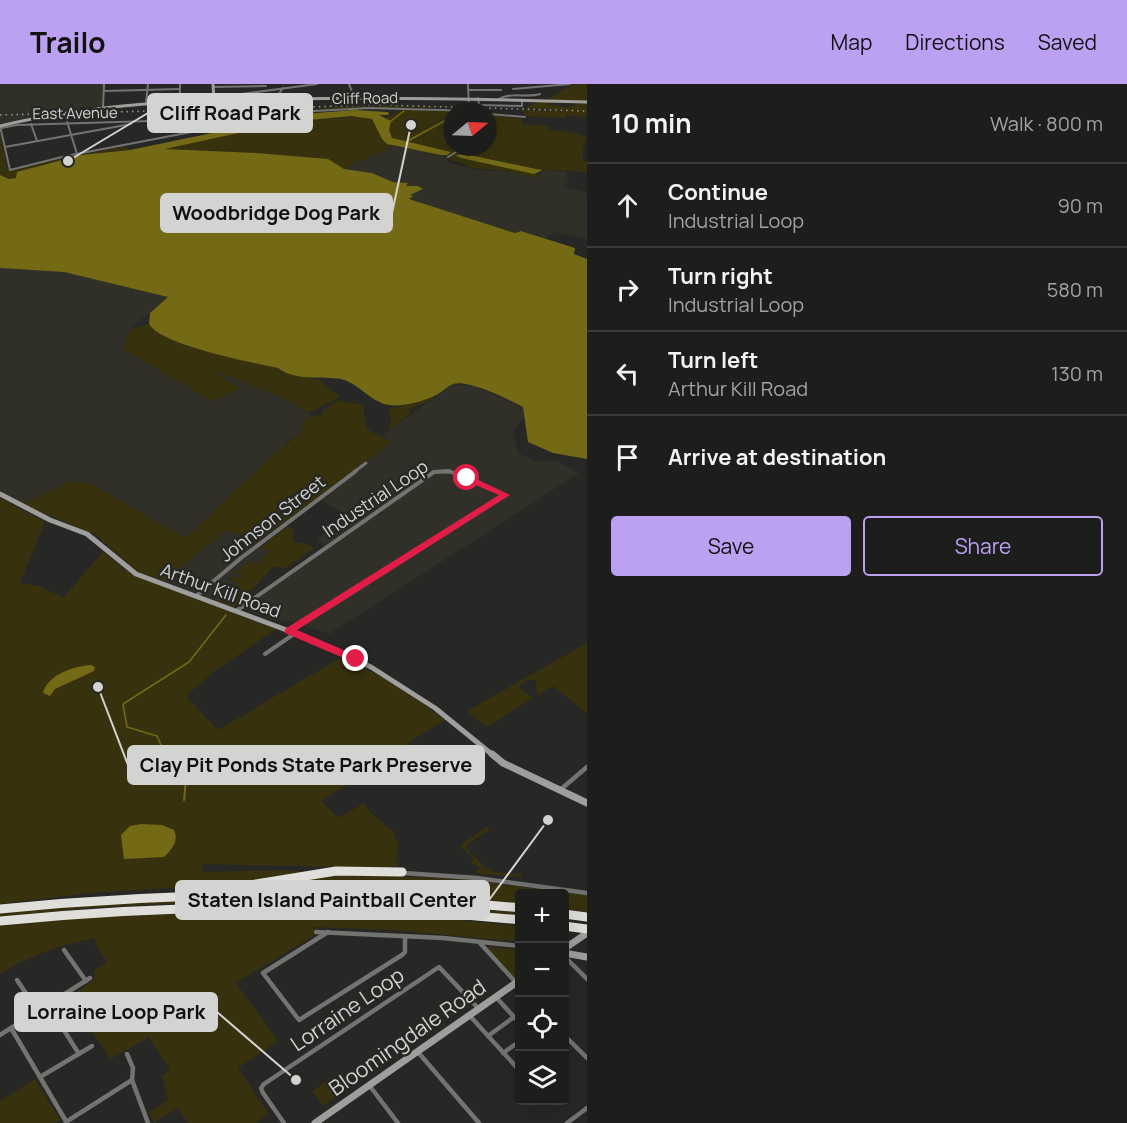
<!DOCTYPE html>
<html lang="en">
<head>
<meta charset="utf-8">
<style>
  :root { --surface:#1d1d1c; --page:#2a2a29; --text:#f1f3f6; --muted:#a0a2a3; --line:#3b3b3b; --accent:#bca0f2 }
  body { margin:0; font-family:Manrope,sans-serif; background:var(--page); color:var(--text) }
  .controls { position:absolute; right:18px; bottom:18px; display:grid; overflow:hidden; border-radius:6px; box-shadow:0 6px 24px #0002 }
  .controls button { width:54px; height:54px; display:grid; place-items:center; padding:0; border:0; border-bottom:2px solid var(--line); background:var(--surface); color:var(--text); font:30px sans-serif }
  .compass { position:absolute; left:443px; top:18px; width:54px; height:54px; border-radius:50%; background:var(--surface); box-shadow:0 6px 24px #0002; rotate:71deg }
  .stop { position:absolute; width:18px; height:18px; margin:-14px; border:4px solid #e11d48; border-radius:50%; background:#fff }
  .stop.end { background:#e11d48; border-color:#fff; box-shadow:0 2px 6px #0008 }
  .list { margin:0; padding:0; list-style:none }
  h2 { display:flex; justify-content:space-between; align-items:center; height:78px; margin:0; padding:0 24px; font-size:26px }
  h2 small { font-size:20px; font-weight:400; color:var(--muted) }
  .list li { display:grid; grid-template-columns:39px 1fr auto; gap:18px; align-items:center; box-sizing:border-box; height:84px; padding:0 24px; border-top:2px solid var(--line) }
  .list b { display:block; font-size:22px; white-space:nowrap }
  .list p { margin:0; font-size:20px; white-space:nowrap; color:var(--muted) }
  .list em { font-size:20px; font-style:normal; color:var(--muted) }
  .actions { display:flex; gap:12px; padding:18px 24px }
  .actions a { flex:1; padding:14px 0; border:2px solid var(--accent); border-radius:6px; text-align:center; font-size:21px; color:var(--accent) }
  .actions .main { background:var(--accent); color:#111 }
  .icon { flex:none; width:33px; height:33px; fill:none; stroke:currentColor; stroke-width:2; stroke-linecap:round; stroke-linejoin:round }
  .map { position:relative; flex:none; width:587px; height:1039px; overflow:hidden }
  header { display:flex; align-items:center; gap:36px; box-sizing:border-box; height:84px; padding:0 30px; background:var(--accent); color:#111 }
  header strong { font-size:28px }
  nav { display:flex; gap:33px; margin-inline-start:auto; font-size:21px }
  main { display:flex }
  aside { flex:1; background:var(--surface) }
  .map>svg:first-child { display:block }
  .built { fill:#313028 }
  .green { fill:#37320d }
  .water { fill:#746a16 }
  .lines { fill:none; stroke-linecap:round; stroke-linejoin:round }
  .stream-far1 { stroke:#746a16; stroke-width:1.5 }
  .stream { stroke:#746a16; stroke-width:2 }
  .street-far3 { stroke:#737372; stroke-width:2 }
  .street-far2 { stroke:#737372; stroke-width:3 }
  .street-far1 { stroke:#737372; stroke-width:4 }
  .street { stroke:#737372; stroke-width:4.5 }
  .secondary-far2 { stroke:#9f9e9c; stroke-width:3 }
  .secondary-far1 { stroke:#9f9e9c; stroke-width:5 }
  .secondary { stroke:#9f9e9c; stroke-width:7 }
  .highway { stroke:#dfdedb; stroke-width:9 }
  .rail { stroke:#969694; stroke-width:1.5; stroke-dasharray:1.5 4; stroke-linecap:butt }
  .route { fill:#e11d48 }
  .labels { text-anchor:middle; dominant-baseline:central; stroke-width:5; stroke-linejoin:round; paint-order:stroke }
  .far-street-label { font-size:15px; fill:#d3d3d1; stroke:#272725 }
  .street-label { font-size:18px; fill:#d3d3d1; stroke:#272725 }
  .near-street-label { font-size:21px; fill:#d3d3d1; stroke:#272725 }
  .leader { fill:none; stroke:#d3d3d1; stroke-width:2 }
  .callout-dot { fill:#d3d3d1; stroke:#272725; stroke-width:2 }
  .callout { fill:#d3d3d1; stroke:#d3d3d1; stroke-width:2 }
  .callout-label { font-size:20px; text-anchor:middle; font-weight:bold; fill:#111 }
</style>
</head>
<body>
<header>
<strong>Trailo</strong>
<nav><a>Map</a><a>Directions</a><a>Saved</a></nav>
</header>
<main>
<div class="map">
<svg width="587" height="1039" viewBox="0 0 587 1039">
  <rect width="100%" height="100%" fill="#272725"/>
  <g class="built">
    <polygon points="0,0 104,0 106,3 102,22 59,26 0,40"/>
    <polygon points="392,62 446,71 448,78 479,86 512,88 534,94 545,86 566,88 569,97 562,102 587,109 587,155 555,148 546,154 521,147 515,149 408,115 409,111 423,105 406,102 407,99 393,98 372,89 344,85"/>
    <polygon points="0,184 64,188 169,213 133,242 123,265 241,304 215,290 219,288 289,317 312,332 302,339 302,350 288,356 284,363 258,384 211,432 185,454 117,415 70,398 23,420 0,406"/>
    <polygon points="453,300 474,302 523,323 524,333 513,348 518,369 536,377 559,378 579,389 329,550 292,538 272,536 238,523 325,461 317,455 345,430 321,416 391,358 382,352"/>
    <polygon points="226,446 259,457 262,465 270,465 257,480 236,489 243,490 244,494 228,494 240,500 218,517 165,497"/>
  </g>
  <g class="green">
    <polygon points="573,0 587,0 587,17 546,16"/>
    <polygon points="539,17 557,18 545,20 567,23 576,21 574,19 587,19 587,30 583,33 566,31 566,34 525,32 524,27 525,26 582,27 526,24"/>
    <polygon points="380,22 468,23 219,26"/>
    <polygon points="406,25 452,27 452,63 488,63 488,31 522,35 523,40 549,42 550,46 571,48 587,53 584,59 582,77 587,77 587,88 536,85 473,71 456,70 461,74 539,90 534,94 512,88 466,83 466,80 450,76 445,71 450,68 406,59 390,53 392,51 389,48 389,36 385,34"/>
    <polygon points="357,32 372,35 382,55 392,62 344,85 327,75 256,69 165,65 289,38"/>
    <path d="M0 49 8 86 125 62 130 66C111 66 24 79 16 94L9 95 0 91Z"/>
    <path d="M149 240C161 261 253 279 278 284L282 288 321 296 330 306 339 311V314L308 329 289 317 219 288 216 290 241 305 212 317 123 265 131 245Z"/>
    <polygon points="435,312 429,317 409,325 410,329 388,348 391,336 389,325"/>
    <path d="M339 316 363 321 366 342 370 347 392 358 259 457 226 446 165 497 138 488 96 451 23 420 70 398 90 399 185 454C218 426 246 393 280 366 290 358 288 356 301 350L302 339 312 332 323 331 322 327Z"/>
    <polygon points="0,414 45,438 20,499 44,503 44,505 64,513 103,468 132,491 276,545 215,587 186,612 218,646 342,573 392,598 445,636 409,658 409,661 400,668 321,717 339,734 366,718 364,720 370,728 392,747 396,746 394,749 399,762 395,778 398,779 398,783 392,782 391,784 202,780 203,788 281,786 308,788 236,800 90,809 0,820"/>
    <polygon points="288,442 293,445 293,458 306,460 315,464 284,485 274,482 238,521 234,523 218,517 239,500 228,493 244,494 243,490 234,489 250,478 258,480 270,466 262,466 261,463"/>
    <polygon points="587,559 587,629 553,602 537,612 536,596 528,596 518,602 533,614 487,643 467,627"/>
    <polygon points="487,743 490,746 466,761 469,765 468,767 488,786 492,784 493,788 518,790 519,788 522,790 521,793 475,789 480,784 470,778 474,775 460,761"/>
    <polygon points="339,789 466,796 587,811 587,828 565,825 564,810 520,810 519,819 408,809 259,803"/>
    <path d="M228 812 415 818 519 829 520 834C347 818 173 810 0 834V829L54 823Z"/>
    <path d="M247 826 409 831 519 842 520 858 395 846 314 843 313 852 236 899 278 957 238 984 268 1029 257 1039H188L178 1024 154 1039 149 1029 168 1016 162 992 170 986 149 953 111 975 70 915V912L94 896V886L107 878 94 858 97 857 94 854C60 862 29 871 0 890V842L90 832Z"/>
    <polygon points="490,863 519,866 519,891 513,893 488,866"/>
    <polygon points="330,994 341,1009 323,1022 312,1008"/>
    <polygon points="35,995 60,1036 55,1039 0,1039 0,1017"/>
  </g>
  <g class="water">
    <path d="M354 26 388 28 389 31H379L391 37 389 46 392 54 451 68 447 71H441L387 60 382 55 372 35 351 32 289 38 165 65 256 69 328 75 344 85 372 89 393 98 408 99 406 102H418L423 105 410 111 413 112 409 115 515 149 521 147 575 164 574 170 587 175V375L553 369 528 358 523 323C510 316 468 295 453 300 448 302 443 307 438 310 426 317 402 323 389 321 370 318 359 299 341 295 321 292 294 297 278 284 254 279 160 261 149 240L150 229 168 213 64 188 0 184V91L9 95 16 94 17 88 81 71 130 66 256 40 255 38 304 30Z"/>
    <polygon points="465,70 536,85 543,86 534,90 461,74 455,71"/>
    <path d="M91 581 95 583 94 587 55 605 50 612 43 609C48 590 75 582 91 581Z"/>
    <path d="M141 740 162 741 174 746C179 757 172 765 164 773L124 775 121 751 130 742Z"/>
  </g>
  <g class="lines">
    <g class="stream-far1">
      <polyline points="391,37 404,27"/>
      <polyline points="404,59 452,33"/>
      <polyline points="171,672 164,668 157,652 127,643 123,620 189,578 226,531"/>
    </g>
    <polyline class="stream" points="168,670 174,673 174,679 186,695 184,716"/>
    <g class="street-far3">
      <polyline points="180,0 180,17"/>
      <polyline points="349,0 354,13"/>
      <polyline points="468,0 469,26"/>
      <polyline points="213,3 266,2"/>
      <polyline points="513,5 570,0"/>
      <polyline points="468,6 501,6"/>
      <polyline points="104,7 180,5"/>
      <polyline points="478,14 479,21 522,22 522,16"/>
      <polyline points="275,15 283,4"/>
      <path d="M499 15C509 8 528 14 540 10"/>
      <polyline points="214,16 216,36"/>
      <polyline points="189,17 317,0"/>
      <polyline points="146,19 148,0"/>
      <polyline points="103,23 104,0"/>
      <polyline points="488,30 525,33"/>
      <polyline points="59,32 65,31 77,70"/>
      <polyline points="31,40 37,57"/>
      <polyline points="0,42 10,86 66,72 244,38 278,29 369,24 475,27"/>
      <polyline points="1,44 17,41 251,34"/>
      <polyline points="5,63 131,40"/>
      <polyline points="448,73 464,63"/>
    </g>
    <g class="street-far2">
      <polyline points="354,388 366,379"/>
      <polyline points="434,388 451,388"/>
    </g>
    <g class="street-far1">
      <polyline points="196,512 241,474 356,387"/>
      <polyline points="236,527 434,388 449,387 505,411 289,546"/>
      <polyline points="265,570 294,550"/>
    </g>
    <g class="street">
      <polyline points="560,706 587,683"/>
      <polyline points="403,789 477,794 587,809"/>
      <polyline points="316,848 443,854 520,862"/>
      <polyline points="328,848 263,889 299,936 402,871 405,868 405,852"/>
      <polyline points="480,859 520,903"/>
      <polyline points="64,866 86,897"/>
      <polyline points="564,872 587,895"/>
      <polyline points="17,896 38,927"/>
      <polyline points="48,921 79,970"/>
      <polyline points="470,932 520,987"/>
      <polyline points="514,933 519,938"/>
      <polyline points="11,944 67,1039"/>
      <polyline points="0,951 90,894"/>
      <polyline points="564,951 587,974"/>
      <polyline points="488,952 514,933 496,913"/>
      <polyline points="417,967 479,1039"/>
      <polyline points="503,969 520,957"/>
      <polyline points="127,970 133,984 132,996 148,1039"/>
      <polyline points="40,993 92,962"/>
      <polyline points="369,1001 398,1039"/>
      <polyline points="66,1038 132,996"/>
      <polyline points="284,1039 263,1009 261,1004 264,1000 439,883 478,924"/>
      <polyline points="567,1039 587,1024"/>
    </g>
    <g class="secondary-far2">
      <polyline points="213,0 214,16"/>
      <path d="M0 42C94 19 189 16 286 15 386 13 487 15 587 18"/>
    </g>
    <polyline class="secondary-far1" points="0,410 50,436 87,450 136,490 308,554 371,583 435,624 494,672"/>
    <g class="secondary">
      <polyline points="492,670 503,679 587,719"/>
      <polyline points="564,865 587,849"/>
      <polyline points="564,869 587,873"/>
      <polyline points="315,1039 520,896"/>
    </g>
    <g class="highway">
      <polyline points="226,805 336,787 402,788"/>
      <path d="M0 825C175 807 345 806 520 824"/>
      <polyline points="564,830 587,833"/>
      <path d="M0 837C174 820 346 818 520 836"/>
      <polyline points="564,842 587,845"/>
    </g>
    <polyline class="rail" points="0,31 381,21 587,27"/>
  </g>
  <polygon class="route" points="464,392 470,392 510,411 297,546 360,573 360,578 353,578 285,549 285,545 499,411 464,396"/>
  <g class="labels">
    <g class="far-street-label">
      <text transform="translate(365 14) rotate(-1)">Cliff Road</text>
      <text transform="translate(75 29) rotate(-1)">East Avenue</text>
    </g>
    <g class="street-label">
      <text transform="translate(375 414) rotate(-34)">Industrial Loop</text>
      <text transform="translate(272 434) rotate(-38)">Johnson Street</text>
      <text transform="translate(221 506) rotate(20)">Arthur Kill Road</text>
    </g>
    <g class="near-street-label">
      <text transform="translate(347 925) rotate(-34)">Lorraine Loop</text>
      <text transform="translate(407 953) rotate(-35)">Bloomingdale Road</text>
    </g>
  </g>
  <path class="leader" d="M68 77L148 29M411 41L392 129M98 603L128 681M548 736L489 816M296 996L217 928"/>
  <g class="callout-dot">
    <circle cx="68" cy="77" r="6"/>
    <circle cx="411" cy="41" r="6"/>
    <circle cx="98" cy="603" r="6"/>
    <circle cx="548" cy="736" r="6"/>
    <circle cx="296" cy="996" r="6"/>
  </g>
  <g class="callout">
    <rect x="148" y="10" width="164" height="38" rx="6"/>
    <rect x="161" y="110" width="231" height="38" rx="6"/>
    <rect x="128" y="662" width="356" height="38" rx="6"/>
    <rect x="176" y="797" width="313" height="38" rx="6"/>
    <rect x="15" y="909" width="202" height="38" rx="6"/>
  </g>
  <g class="callout-label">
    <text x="230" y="36">Cliff Road Park</text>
    <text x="276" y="136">Woodbridge Dog Park</text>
    <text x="306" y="688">Clay Pit Ponds State Park Preserve</text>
    <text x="332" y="823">Staten Island Paintball Center</text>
    <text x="116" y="935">Lorraine Loop Park</text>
  </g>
</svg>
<div class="controls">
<button>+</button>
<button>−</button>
<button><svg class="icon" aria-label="locate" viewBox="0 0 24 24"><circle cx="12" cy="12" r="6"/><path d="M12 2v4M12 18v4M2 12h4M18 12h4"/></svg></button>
<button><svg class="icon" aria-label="layers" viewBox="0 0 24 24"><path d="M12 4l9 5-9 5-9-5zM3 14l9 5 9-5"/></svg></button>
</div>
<svg class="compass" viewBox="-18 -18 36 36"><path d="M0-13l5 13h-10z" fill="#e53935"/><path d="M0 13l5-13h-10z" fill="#a0a2a3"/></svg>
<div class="stop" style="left:467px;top:394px"></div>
<div class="stop end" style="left:356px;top:575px"></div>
</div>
<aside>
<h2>10 min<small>Walk · 800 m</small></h2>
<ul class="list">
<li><svg class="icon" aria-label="ahead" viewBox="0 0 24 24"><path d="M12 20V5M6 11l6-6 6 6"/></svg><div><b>Continue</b><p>Industrial Loop</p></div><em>90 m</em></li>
<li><svg class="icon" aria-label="right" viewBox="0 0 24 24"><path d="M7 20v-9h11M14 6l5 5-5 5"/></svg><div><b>Turn right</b><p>Industrial Loop</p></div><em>580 m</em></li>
<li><svg class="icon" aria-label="left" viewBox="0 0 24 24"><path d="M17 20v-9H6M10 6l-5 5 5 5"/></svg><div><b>Turn left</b><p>Arthur Kill Road</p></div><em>130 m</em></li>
<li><svg class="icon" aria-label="arrive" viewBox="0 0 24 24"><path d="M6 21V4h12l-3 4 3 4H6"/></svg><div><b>Arrive at destination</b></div></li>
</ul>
<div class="actions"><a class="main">Save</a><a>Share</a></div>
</aside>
</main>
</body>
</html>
